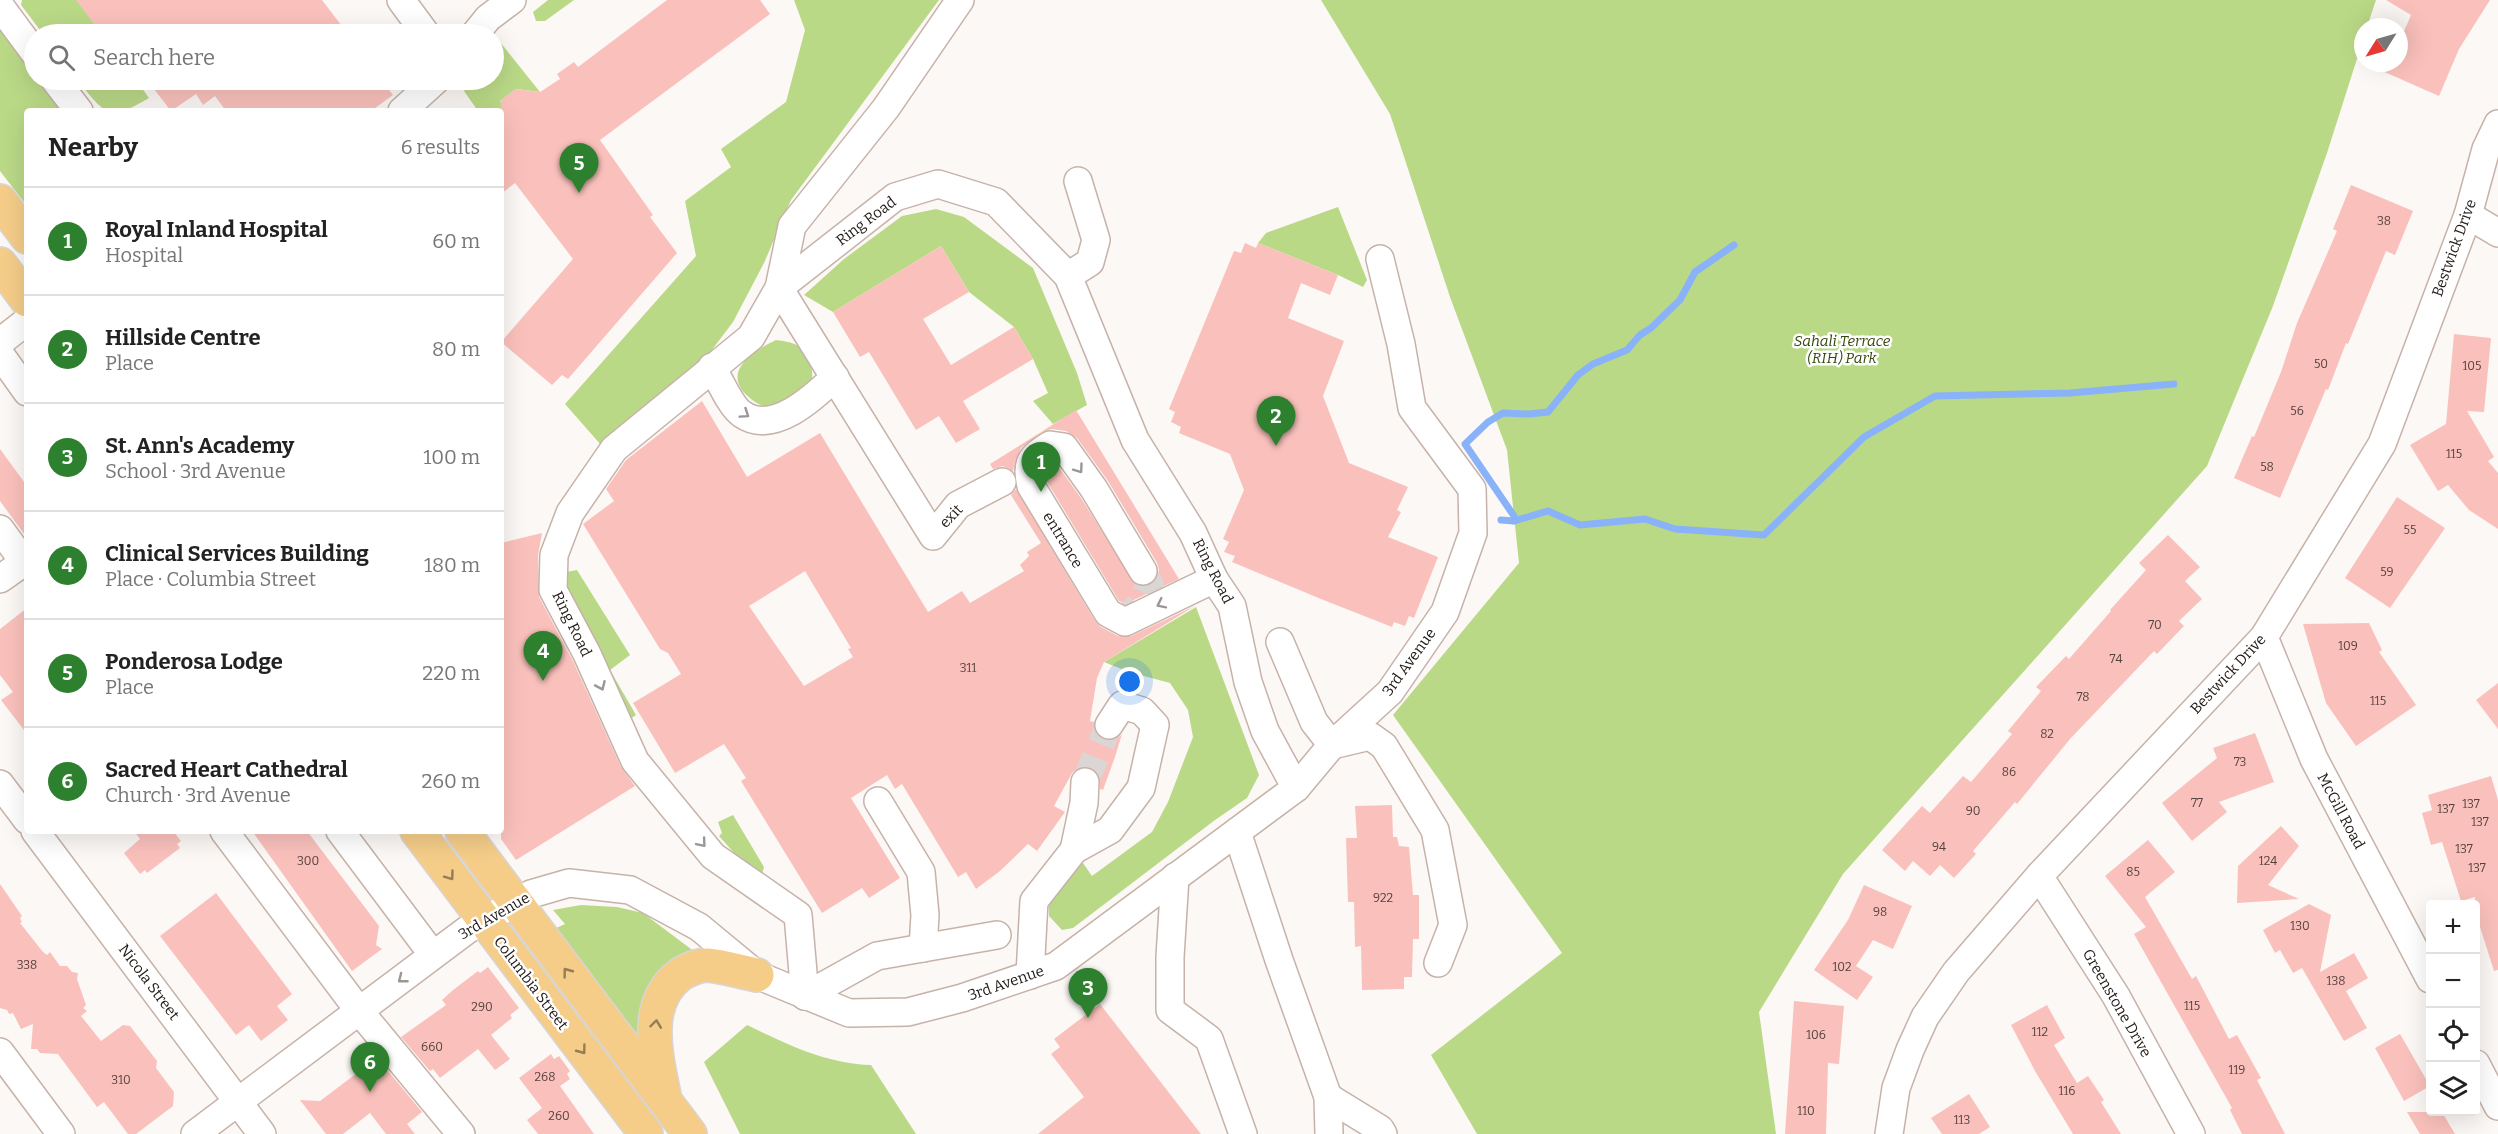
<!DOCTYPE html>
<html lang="en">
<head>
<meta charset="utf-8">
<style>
  :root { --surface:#fff; --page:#f2f2f2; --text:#222; --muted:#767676; --line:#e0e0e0; --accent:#2d802d }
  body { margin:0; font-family:Bitter,serif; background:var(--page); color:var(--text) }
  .controls { position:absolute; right:18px; bottom:18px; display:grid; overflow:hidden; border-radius:6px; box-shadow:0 6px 24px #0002 }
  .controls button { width:54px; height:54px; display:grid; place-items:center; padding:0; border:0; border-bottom:2px solid var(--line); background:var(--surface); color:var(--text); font:30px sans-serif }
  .compass { position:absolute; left:2354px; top:18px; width:54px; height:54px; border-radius:50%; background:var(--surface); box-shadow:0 6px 24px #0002; rotate:233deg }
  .you { position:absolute; left:1130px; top:682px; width:21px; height:21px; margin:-15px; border:4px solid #fff; border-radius:50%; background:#1a73e8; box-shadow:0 0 0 9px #1a73e833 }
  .badge { display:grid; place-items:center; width:39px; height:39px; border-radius:50%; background:var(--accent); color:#fff; font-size:20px; font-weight:700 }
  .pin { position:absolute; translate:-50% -50px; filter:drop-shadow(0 2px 3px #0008) }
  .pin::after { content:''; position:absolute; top:32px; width:21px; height:18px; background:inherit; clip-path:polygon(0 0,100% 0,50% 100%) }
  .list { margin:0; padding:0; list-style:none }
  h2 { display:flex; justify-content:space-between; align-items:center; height:78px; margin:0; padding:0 24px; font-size:26px }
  h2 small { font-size:20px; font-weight:400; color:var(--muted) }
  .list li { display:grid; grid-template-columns:39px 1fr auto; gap:18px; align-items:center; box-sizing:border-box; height:108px; padding:0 24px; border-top:2px solid var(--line) }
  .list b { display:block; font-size:22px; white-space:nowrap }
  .list p { margin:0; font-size:20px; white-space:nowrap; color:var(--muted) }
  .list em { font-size:20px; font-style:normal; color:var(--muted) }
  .icon { flex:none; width:33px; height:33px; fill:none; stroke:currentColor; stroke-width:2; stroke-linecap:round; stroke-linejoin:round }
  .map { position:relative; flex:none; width:2498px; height:1134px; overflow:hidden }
  .search { position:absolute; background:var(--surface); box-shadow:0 6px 24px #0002; left:24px; top:24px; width:480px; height:66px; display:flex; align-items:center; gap:15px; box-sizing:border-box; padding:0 21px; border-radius:33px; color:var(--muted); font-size:22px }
  .panel { position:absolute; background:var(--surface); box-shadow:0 6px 24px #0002; left:24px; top:108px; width:480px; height:726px; border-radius:6px }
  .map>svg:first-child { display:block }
  .green { fill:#bad987 }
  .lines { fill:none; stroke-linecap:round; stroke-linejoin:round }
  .stream { stroke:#89b2f8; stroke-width:7 }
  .building { fill:#fac1bc; fill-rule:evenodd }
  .minor-tunnel { stroke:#dbd6d4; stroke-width:27; stroke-dasharray:27 14; stroke-linecap:butt }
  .minor-casing { stroke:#c6b2a9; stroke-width:30 }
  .major-casing { stroke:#d7d5d5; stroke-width:36 }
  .minor { stroke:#fff; stroke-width:27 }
  .major { stroke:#f5cd89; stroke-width:33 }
  .oneway { stroke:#9a9796 }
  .oneway2 { stroke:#957c55 }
  .labels { text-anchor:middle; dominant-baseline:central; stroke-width:5; stroke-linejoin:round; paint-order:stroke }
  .number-label { font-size:12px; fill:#56423f }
  .street-label { font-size:15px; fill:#1f1815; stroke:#fff }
  .park-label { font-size:15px; font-style:italic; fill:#36480d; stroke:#fff }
</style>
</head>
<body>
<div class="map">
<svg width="2498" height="1134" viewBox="0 0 2498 1134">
  <rect width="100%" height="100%" fill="#fcf8f6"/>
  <g class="green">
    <polygon points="22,0 77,0 102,34 43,34 21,5"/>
    <polygon points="548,0 574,0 545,21 536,21 533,12"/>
    <polygon points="794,0 939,0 791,200 764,263 733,322 699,367 601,445 565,404 696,256 685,201 731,167 721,149 786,102 805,30"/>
    <polygon points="1321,0 2376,0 2367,27 2363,27 2363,40 2327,153 2273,306 2207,466 1843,874 1759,1012 1776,1134 1477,1134 1431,1055 1562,953 1393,715 1519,563 1507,450 1450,297 1390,114"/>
    <polygon points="0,25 34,71 34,80 41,80 65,111 27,111 27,206 0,171"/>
    <polygon points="500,42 540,92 516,89 500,101 505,108 501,111 478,111 464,91 472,80 494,80 494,47"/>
    <path d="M78 80H136L149 98C109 122 104 114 78 80Z"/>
    <polygon points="1338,207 1367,280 1363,287 1338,275 1258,243 1266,233"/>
    <polygon points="936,209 964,217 1033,268 1077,373 1087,405 1053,424 1033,401 1048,393 1033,359 1014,327 969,292 941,246 833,312 804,295 844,259 902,216"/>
    <path d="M776 340C792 342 802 344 809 360 811 365 813 372 812 378 810 391 780 408 768 407 764 407 758 404 755 402 717 376 749 353 776 340Z"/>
    <polygon points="577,570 630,655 610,670 636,715 626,722 563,587 566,572"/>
    <path d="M1196 607 1259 775 1247 798 1215 820 1073 928 1062 930 1049 916C1048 883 1058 881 1083 863L1092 876 1152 832 1168 802 1193 737 1188 710 1170 683 1129 672 1104 662Z"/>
    <polygon points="733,815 764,867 762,874 735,854 719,836 722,833 718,822"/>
    <polygon points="581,905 617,907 643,913 699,955 640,1047 552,930 565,924 553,910"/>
    <path d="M747 1025C786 1044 827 1064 871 1065L916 1134H740L704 1062Z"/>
  </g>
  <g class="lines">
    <g class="stream">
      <polyline points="1501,520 1514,521 1548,511 1580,525 1645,519 1675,529 1764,535 1864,437 1935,396 2070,393 2174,384"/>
      <polyline points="1514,521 1514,516 1465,444 1488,422 1503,413 1529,414 1548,412 1578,375 1593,364 1627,350 1640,335 1651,328 1680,300 1695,272 1734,245"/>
    </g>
  </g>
  <g class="building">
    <polygon points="76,0 322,0 348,34 102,34"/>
    <polygon points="667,0 760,0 770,14 600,140 653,215 650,217 677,253 568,379 562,375 552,385 501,342 573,259 515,183 501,194 501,100 516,89 540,92 560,79 557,74 574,62 578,67"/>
    <polygon points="2386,0 2490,0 2459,49 2439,96 2364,63 2399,63 2399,43 2411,15"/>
    <polygon points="147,80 381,80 393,95 371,111 226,111 215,96 203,105 196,94 171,111"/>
    <polygon points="2351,185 2413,211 2395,255 2386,251 2348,344 2346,343 2328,390 2326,389 2280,498 2234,478 2252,436 2254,437 2281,372 2297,323 2337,231 2333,229"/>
    <polygon points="1245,243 1256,248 1258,243 1338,275 1330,295 1301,283 1288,318 1344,341 1323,396 1349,463 1408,487 1397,510 1401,512 1388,537 1438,557 1414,618 1409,616 1405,626 1394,622 1392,627 1321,599 1232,562 1235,556 1224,552 1229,542 1223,539 1244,490 1230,454 1179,433 1181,427 1171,422 1175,412 1169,409 1234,251 1241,253"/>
    <polygon points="941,246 969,292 923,319 951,365 1014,327 1033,359 963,401 980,429 956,443 939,416 916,430 869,352 860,357 833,312"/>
    <polygon points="2454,334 2491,338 2484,412 2467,411 2494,457 2488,461 2498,473 2498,529 2469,510 2448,485 2438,491 2410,445 2446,424"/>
    <path d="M702 401 747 477 820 433 928 612 962 591 970 603 1024 571 1020 565 1029 556 1027 552 1041 543 1011 495 1016 489 1095 621 1101 627 1118 636H1131L1195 606 1104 662 1097 678 1090 721 1094 722 1095 732 1101 738 1109 741 1117 739 1122 734 1115 757 1103 790 1100 789 1099 775 1093 768 1086 766 1078 768 1072 773 1054 806 1065 812 1037 851 1028 844 1000 871 976 889 966 872 958 877 902 784 895 789 887 775 851 798 900 878 869 898 862 888 822 913 741 781 746 778 724 744 675 773 633 703 681 674 668 653 660 649 583 524 614 501 606 489 626 460ZM805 571 851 648 848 649 853 657 804 686 749 606Z"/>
    <polygon points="1076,410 1179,579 1125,604 1119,601 1046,480 1046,468 1055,462 1081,498 1135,584 1144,587 1152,584 1157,578 1159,570 1157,563 1108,481 1077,438 1066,431 1052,429 1042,432 1021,448 1015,461 1013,472 1003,466 993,469 990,464"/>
    <polygon points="0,449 27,486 27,538 0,501"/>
    <polygon points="2397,497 2445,528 2390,608 2345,578"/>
    <polygon points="542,533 538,555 539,597 573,661 621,767 635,786 516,860 501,839 501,543"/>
    <polygon points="2168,535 2200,567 2185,581 2202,599 2179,621 2184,626 2157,654 2154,651 2070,739 2017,804 2015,802 1973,851 1976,854 1954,878 1940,865 1930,876 1913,861 1905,871 1882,850 1922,806 1930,813 1963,776 1971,782 2012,734 2008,731 2041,691 2036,687 2066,656 2069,659 2111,611 2110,610 2146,570 2139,563"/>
    <polygon points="27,608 27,734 1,700 13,692 0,675 0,629"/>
    <polygon points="2369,623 2382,650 2379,652 2416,705 2356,746 2326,703 2303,624"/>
    <polygon points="2498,683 2498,729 2476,700"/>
    <polygon points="2255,733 2274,782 2219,802 2227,812 2192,841 2162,803 2217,758 2213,748"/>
    <polygon points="2491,776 2498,800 2498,970 2494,971 2475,911 2475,897 2461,901 2442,842 2431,845 2422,813 2432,810 2428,795"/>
    <polygon points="1392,805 1393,837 1397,837 1399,846 1409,847 1413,895 1419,895 1419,939 1413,939 1412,977 1404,977 1404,989 1362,990 1361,946 1355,947 1354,902 1348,902 1346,838 1357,838 1355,806"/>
    <polygon points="2281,826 2299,846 2268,885 2299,899 2237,903 2238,866"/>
    <polygon points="134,831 173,831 181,841 177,844 180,848 147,873 145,870 140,874 124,853 140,839"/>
    <polygon points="252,831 307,831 379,926 376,945 382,949 352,971"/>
    <polygon points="2148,840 2175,872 2145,897 2192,979 2196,976 2229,1039 2237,1035 2261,1078 2257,1080 2285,1134 2242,1134 2230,1110 2232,1108 2134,934 2146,927 2105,876"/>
    <polygon points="0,884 22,916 20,918 22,922 20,923 43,952 47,955 50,952 60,966 67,966 72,972 78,973 77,979 86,1005 83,1008 87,1011 81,1016 101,1041 123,1025 130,1026 157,1061 156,1068 174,1092 173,1106 136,1134 128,1134 104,1102 97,1107 58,1054 40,1053 37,1049 31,1049 33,1024 21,1029 13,1013 9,1014 7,1010 0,1008"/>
    <polygon points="1864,885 1912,906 1893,949 1873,940 1856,966 1873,977 1857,1000 1814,970 1848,920"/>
    <polygon points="216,893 292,994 277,1006 288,1020 261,1041 249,1025 236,1035 160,936"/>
    <polygon points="2309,904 2331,915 2320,972 2354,953 2368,978 2346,991 2367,1028 2344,1041 2302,968 2293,973 2280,950 2275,953 2263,930"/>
    <polygon points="488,967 519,1008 510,1015 512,1018 491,1035 510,1059 495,1070 478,1049 440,1078 433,1069 430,1071 401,1037 446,1005 442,1000 453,990 478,971 480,973"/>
    <polygon points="1794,1001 1844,1006 1839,1064 1828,1063 1826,1134 1785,1134"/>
    <polygon points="1100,1004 1201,1134 1038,1134 1084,1097 1051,1054 1060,1047 1054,1039"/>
    <polygon points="2047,1005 2065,1038 2054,1045 2077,1083 2088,1076 2104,1100 2101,1102 2121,1134 2073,1134 2035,1071 2011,1025"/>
    <polygon points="2400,1034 2430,1086 2404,1101 2375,1048"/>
    <polygon points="551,1054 554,1059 559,1056 570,1071 567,1074 570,1079 560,1086 594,1134 538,1134 527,1120 542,1108 519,1078"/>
    <polygon points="379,1060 422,1112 407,1124 415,1134 386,1134 370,1113 343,1134 326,1134 300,1100 320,1101 373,1061"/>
    <polygon points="1969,1094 1990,1127 1979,1134 1942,1134 1931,1118"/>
    <polygon points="2407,1112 2442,1112 2455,1134 2420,1134"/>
  </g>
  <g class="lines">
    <g class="minor-tunnel">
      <polyline points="1118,616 1126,619 1141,603 1150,584 1143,571"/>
      <polyline points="1085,782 1109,725"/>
    </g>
    <defs>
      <g id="minor">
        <polyline points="401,0 426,34"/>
        <polyline points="960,0 886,108 792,226 779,288 933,536 958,505 1002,482"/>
        <polyline points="0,6 34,52"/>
        <polyline points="475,34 488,18 512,0"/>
        <polyline points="55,80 79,111"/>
        <polyline points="402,111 436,80"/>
        <polyline points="2468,215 2498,233"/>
        <polyline points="1068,276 1090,262 1096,240 1078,181"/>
        <polyline points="0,342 27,321"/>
        <polyline points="0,354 27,392"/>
        <path d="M712 367C719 379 731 407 742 414 773 436 814 397 835 377"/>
        <polyline points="0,529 27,566"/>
        <path d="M1143 571 1094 489 1064 447 1050 445C1030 458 1026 462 1031 486L1108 613 1125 622 1214 579"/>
        <polyline points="0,579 27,560"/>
        <polyline points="2264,637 2314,759 2430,979"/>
        <polyline points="1280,642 1314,722 1332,745 1370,736 1384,746 1435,830 1453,925 1438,963"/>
        <polyline points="0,784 27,820"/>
        <polyline points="878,801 921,872 925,915 923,948"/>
        <polyline points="35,831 262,1134"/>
        <polyline points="224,831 360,1012 461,1134"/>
        <polyline points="340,831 433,955"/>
        <polyline points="1237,832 1279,960 1328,1097 1329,1134"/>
        <polyline points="1074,850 1084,803 1085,782"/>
        <polyline points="2039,876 2116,996 2191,1134"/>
        <polyline points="1175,877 1170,957 1170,1010 1209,1039 1243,1134"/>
        <polyline points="1030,975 1034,901 1074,850 1110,830 1141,788 1155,725 1142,711 1122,705 1109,725"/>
        <polyline points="805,996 798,915 713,856 635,761 587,654 553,590 554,555 570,513 614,449 751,337 779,288 895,197 938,184 996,202 1068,276 1135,440 1193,533 1214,579 1232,606 1248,682 1265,731 1296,788"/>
        <polyline points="805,996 877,956 997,935"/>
        <polyline points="0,1052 61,1134"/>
        <polyline points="2476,1064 2498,1106"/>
        <polyline points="1328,1097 1380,1129 1383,1134"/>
        <polyline points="195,1134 467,930 531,894 569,883 630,890 699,927 757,975 849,1013 908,1012 962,998 1056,966 1296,788 1332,745 1390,692 1445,612 1473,533 1472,489 1412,408 1401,344 1380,259"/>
        <polyline points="1889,1134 1896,1088 1910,1050 1925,1017 1956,972 2039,876 2264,637 2382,444 2468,215 2486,149 2498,124"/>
      </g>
      <g id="major">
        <polyline points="0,201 27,237"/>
        <polyline points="0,264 27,300"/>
        <polyline points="417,831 646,1134"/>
        <polyline points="462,831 690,1134"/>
        <path d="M664 1095C656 1056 642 1002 681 974 687 970 699 965 707 965 723 966 741 972 757 975"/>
      </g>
    </defs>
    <use href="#minor" class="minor-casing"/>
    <use href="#major" class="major-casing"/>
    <use href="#minor" class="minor"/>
    <use href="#major" class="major"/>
  </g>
  <defs><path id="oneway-chevron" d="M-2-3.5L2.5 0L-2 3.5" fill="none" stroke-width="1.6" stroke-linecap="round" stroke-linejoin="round" transform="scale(1.5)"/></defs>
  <g class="oneway">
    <use href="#oneway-chevron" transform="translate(745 414) rotate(34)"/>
    <use href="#oneway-chevron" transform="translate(1079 469) rotate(54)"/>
    <use href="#oneway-chevron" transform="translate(1161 604) rotate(154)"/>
    <use href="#oneway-chevron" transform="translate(601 686) rotate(66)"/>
    <use href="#oneway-chevron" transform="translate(702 843) rotate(50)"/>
    <use href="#oneway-chevron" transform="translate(402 979) rotate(142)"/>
  </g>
  <g class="oneway2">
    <use href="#oneway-chevron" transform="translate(450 876) rotate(54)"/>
    <use href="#oneway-chevron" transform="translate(567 972) rotate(-127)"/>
    <use href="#oneway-chevron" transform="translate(656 1024) rotate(-83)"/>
    <use href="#oneway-chevron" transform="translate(582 1050) rotate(53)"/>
  </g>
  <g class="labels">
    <g class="number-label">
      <text x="2384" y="221">38</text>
      <text x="2321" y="364">50</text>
      <text x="2472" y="366">105</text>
      <text x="2297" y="411">56</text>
      <text x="2454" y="454">115</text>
      <text x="2267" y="467">58</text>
      <text x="2410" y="530">55</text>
      <text x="2387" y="572">59</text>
      <text x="2155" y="625">70</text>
      <text x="2348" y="646">109</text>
      <text x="2116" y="659">74</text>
      <text x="968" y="668">311</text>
      <text x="2083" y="697">78</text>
      <text x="2378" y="701">115</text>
      <text x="2047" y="734">82</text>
      <text x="2240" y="762">73</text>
      <text x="2009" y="772">86</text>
      <text x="2197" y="803">77</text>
      <text x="2471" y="804">137</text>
      <text x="2446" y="809">137</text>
      <text x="1973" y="811">90</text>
      <text x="2480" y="822">137</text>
      <text x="1939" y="847">94</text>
      <text x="2464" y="849">137</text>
      <text x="308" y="861">300</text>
      <text x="2268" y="861">124</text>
      <text x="2477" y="868">137</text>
      <text x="2133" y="872">85</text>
      <text x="1383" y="898">922</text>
      <text x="1880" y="912">98</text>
      <text x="2300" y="926">130</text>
      <text x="27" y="965">338</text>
      <text x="1842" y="967">102</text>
      <text x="2336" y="981">138</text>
      <text x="2192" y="1006">115</text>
      <text x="482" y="1007">290</text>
      <text x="2040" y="1032">112</text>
      <text x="1816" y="1035">106</text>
      <text x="432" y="1047">660</text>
      <text x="2237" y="1070">119</text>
      <text x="545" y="1077">268</text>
      <text x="121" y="1080">310</text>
      <text x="2067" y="1091">116</text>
      <text x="1806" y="1111">110</text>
      <text x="559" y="1116">260</text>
      <text x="1962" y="1120">113</text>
    </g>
    <g class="street-label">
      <text transform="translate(866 221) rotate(-37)">Ring Road</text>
      <text transform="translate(2454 248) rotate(-70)">Bestwick Drive</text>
      <text transform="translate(951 516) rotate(-46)">exit</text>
      <text transform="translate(1063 540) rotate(59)">entrance</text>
      <text transform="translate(1213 571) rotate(63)">Ring Road</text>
      <text transform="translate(572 624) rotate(64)">Ring Road</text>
      <text transform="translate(1409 662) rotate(-54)">3rd Avenue</text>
      <text transform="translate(2228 674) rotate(-47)">Bestwick Drive</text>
      <text transform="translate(2341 811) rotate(62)">McGill Road</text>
      <text transform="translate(494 916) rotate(-30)">3rd Avenue</text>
      <text transform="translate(149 982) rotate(53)">Nicola Street</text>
      <text transform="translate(531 983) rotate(53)">Columbia Street</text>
      <text transform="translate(1006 983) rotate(-19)">3rd Avenue</text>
      <text transform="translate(2117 1003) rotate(60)">Greenstone Drive</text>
    </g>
    <g class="park-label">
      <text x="1842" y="341">Sahali Terrace<tspan x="1842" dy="17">(RIH) Park</tspan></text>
    </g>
  </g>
</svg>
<div class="controls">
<button>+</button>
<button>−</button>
<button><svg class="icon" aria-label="locate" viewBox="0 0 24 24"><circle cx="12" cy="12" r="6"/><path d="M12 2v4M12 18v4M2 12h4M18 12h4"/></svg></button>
<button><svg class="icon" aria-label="layers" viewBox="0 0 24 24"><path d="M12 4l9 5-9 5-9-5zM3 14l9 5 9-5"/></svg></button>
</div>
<svg class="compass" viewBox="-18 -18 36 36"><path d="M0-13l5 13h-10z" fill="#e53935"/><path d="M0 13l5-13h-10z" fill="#767676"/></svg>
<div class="you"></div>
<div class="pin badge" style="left:1041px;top:492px">1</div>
<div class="pin badge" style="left:1276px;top:446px">2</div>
<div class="pin badge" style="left:1088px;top:1018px">3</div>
<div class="pin badge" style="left:543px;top:681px">4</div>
<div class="pin badge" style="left:579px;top:193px">5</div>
<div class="pin badge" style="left:370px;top:1092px">6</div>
<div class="search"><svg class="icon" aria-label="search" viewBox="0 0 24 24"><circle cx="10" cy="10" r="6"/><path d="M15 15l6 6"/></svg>Search here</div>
<section class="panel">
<h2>Nearby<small>6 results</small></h2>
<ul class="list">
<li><span class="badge">1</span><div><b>Royal Inland Hospital</b><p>Hospital</p></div><em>60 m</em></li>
<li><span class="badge">2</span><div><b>Hillside Centre</b><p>Place</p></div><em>80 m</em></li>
<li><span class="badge">3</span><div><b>St. Ann's Academy</b><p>School · 3rd Avenue</p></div><em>100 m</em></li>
<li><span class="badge">4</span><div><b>Clinical Services Building</b><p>Place · Columbia Street</p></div><em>180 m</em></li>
<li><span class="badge">5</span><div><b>Ponderosa Lodge</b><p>Place</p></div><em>220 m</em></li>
<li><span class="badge">6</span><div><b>Sacred Heart Cathedral</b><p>Church · 3rd Avenue</p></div><em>260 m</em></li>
</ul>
</section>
</div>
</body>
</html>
